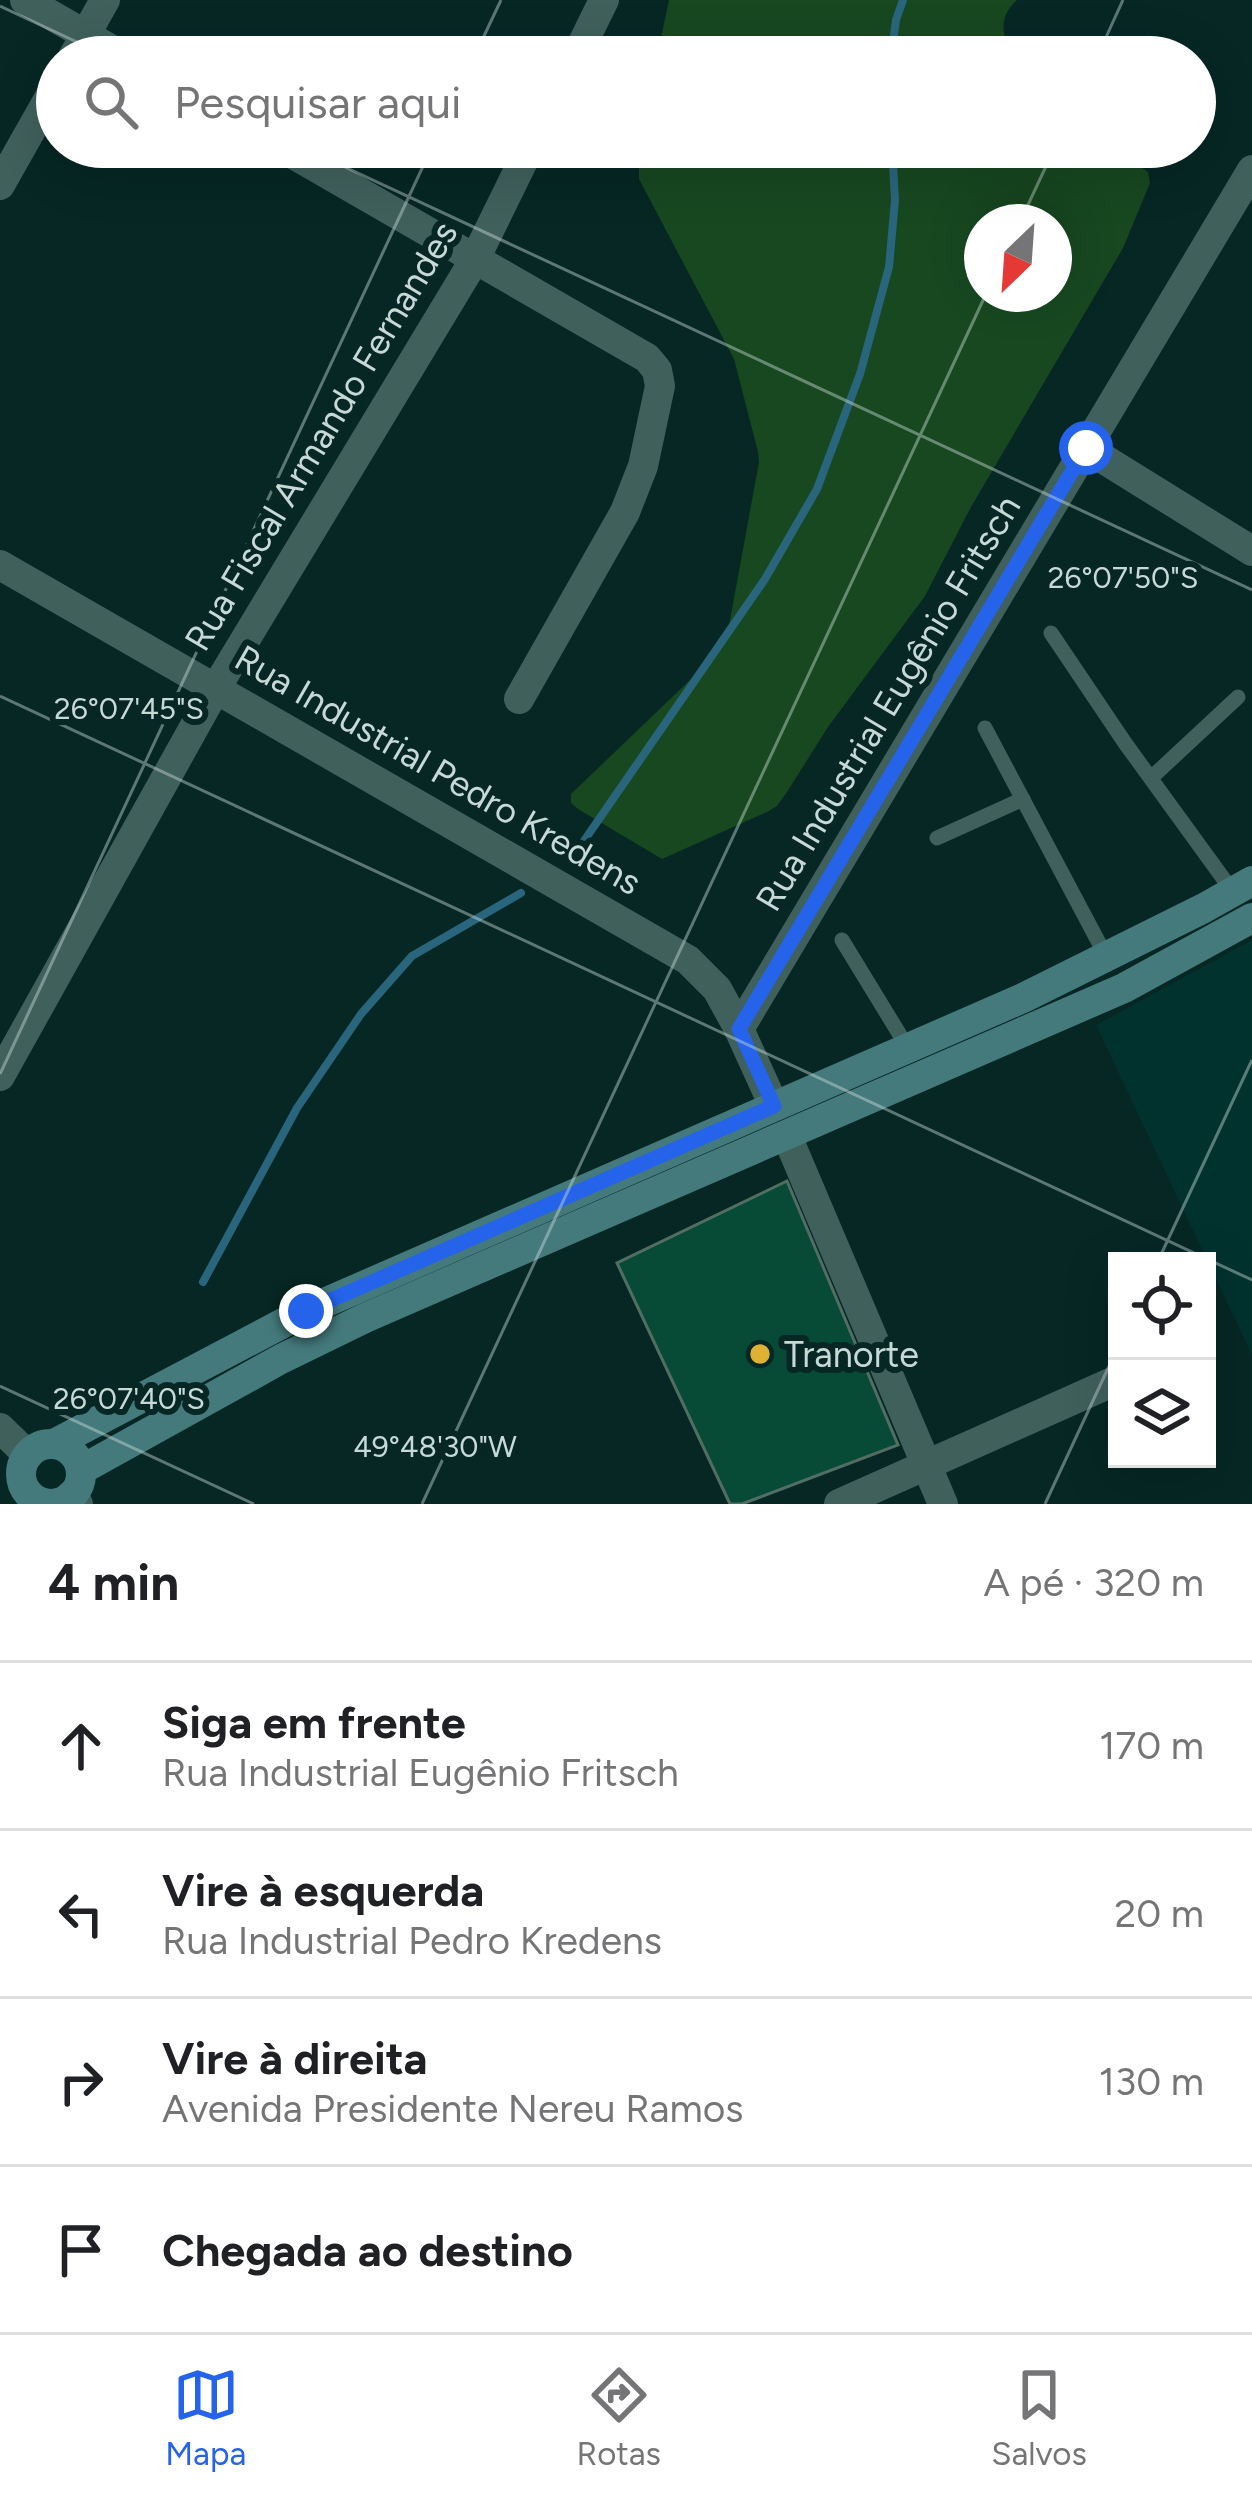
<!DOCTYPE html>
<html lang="pt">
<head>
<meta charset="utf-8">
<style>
  :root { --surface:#fff; --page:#f6f6f6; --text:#202124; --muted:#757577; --line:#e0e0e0; --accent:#2563eb }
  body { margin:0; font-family:Figtree,sans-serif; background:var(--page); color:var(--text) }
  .controls { position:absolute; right:36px; bottom:36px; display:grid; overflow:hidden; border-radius:0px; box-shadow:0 12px 48px #0002 }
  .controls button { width:108px; height:108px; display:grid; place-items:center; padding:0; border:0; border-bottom:3px solid var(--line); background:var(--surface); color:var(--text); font:60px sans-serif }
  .compass { position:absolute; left:964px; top:204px; width:108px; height:108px; border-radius:50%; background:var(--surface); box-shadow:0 12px 48px #0002; rotate:205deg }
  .stop { position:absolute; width:36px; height:36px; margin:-27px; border:9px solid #2563eb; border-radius:50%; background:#fff }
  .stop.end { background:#2563eb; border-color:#fff; box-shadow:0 3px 12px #0008 }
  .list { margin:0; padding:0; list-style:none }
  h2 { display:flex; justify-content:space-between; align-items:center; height:156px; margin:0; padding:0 48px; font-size:51px }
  h2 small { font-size:39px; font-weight:400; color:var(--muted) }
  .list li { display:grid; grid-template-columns:78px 1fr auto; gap:36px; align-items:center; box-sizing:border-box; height:168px; padding:0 48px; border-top:3px solid var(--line) }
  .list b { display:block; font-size:45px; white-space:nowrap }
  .list p { margin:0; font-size:39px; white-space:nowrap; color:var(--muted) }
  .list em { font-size:39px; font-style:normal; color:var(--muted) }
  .icon { flex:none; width:66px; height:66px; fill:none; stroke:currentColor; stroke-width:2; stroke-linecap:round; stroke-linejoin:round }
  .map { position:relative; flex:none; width:1252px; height:1504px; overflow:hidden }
  .search { position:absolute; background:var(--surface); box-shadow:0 12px 48px #0002; left:36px; right:36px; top:36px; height:132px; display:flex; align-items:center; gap:30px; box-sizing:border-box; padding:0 42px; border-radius:66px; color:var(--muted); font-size:45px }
  .sheet { height:828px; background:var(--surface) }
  nav { display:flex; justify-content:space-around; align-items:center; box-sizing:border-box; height:168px; border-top:3px solid var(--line); background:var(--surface); font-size:33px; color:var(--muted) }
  nav a { display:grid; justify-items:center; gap:6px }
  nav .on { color:var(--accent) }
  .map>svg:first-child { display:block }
  .built { fill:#02322e }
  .green { fill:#174820; fill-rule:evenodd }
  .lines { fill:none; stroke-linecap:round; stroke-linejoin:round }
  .stream { stroke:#29667d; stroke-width:8 }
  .building { fill:#074b36; stroke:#526e62; stroke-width:3 }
  .service { stroke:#40605c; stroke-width:15 }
  .minor { stroke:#40605c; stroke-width:30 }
  .secondary { stroke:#447a7c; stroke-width:30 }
  .route { stroke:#2563eb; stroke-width:15 }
  .ticks { fill:none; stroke:#c7d9d6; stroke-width:3; stroke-opacity:0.45 }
  .poi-dot { fill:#deb133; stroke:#062724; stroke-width:4.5 }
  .labels { text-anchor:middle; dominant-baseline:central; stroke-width:12; stroke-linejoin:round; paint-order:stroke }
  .street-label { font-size:36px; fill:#c7d9d6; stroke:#062724 }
  .poi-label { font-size:36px; fill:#c7d9d6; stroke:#062724; text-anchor:start }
  .ticks-label { font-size:30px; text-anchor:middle; fill:#c7d9d6; stroke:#062724; stroke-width:12; stroke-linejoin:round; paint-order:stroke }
</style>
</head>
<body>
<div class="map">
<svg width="1252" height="1504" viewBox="0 0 1252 1504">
  <rect width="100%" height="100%" fill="#062724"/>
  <polygon class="built" points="1252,940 1252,1355 1096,1025"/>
  <g class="green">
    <path d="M669 0H1017C997 18 1003 34 1011 57H657Z"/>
    <path d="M639 147H1112L1148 172 1150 183 1123 248 971 507 925 596 828 727 787 792 777 806 767 812 662 859 578 809 571 803V794L714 657 728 631 759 462 758 452 734 359 639 179ZM982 222H1054V294H982Z"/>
  </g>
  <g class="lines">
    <g class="stream">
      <polyline points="891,57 896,20 903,0"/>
      <polyline points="577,851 765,579 817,489 860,374 889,267 895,200 892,147"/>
      <polyline points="203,1282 297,1108 361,1014 412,956 521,893"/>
    </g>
  </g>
  <polygon class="building" points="787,1181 898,1445 742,1504 730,1504 617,1263"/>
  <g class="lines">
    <g class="service">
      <polyline points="1051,633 1125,743 1236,896"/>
      <polyline points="985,728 1107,958"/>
      <polyline points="1151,778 1238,697"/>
      <polyline points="937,838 1023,799"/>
      <polyline points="842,940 911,1053"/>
    </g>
    <g class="minor">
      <polyline points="25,0 124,57"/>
      <polyline points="73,57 105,0"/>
      <polyline points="576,57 604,0"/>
      <polyline points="281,147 647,358 657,370 660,386 643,466 625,512 519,699"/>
      <polyline points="0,185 57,84"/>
      <polyline points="1086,448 1252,551"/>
      <polyline points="0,565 688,960 717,989 739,1029 774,1106"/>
      <polyline points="739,1029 1252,170"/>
      <polyline points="0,1076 216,688 475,259 530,147"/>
      <polyline points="787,1136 943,1504"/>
      <polyline points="0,1428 28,1455"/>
      <polyline points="70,1496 78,1504"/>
      <polyline points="839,1504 1117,1380"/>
    </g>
    <g class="secondary">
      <polyline points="54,1444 306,1311 1023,998 1204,908 1252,881"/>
      <circle cx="51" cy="1474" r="30"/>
      <polyline points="81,1470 281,1359 365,1318 1124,988 1252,918"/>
    </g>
  </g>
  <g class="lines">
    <polyline class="route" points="306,1311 774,1106 739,1029 1086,448"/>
  </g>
  <path class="ticks" d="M0 6 109 57M474 57 501 0M1097 57 1123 0M302 147 1252 590M1020 222 1055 147M0 696 1252 1280M0 1074 432 147M1158 1261 1252 1060M0 1386 254 1504M422 1504 986 294M1045 1504 1117 1349"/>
  <circle class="poi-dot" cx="760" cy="1354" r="12"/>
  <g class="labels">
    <g class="street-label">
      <text transform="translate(321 436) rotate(-59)">Rua Fiscal Armando Fernandes</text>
      <text transform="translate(888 703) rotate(-59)">Rua Industrial Eugênio Fritsch</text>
      <text transform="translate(438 770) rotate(30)">Rua Industrial Pedro Kredens</text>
    </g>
    <g class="poi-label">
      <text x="784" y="1354">Tranorte</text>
    </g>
  </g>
  <g class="ticks-label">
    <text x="1123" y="588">26°07'50"S</text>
    <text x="129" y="719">26°07'45"S</text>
    <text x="129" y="1409">26°07'40"S</text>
    <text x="435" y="1457">49°48'30"W</text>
  </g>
</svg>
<div class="controls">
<button><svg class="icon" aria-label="locate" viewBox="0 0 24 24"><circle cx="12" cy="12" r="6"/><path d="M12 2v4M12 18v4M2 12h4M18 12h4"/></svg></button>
<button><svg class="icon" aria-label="layers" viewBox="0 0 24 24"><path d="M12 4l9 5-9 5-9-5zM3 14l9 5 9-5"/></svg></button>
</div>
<svg class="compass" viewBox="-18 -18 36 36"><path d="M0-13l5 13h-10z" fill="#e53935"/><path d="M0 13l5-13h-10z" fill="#757577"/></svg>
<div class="stop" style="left:1086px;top:448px"></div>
<div class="stop end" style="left:306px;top:1311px"></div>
<div class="search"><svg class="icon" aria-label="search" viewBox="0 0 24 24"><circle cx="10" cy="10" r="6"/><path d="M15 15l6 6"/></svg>Pesquisar aqui</div>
</div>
<section class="sheet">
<h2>4 min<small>A pé · 320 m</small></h2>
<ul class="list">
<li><svg class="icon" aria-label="ahead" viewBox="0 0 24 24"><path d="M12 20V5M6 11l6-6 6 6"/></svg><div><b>Siga em frente</b><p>Rua Industrial Eugênio Fritsch</p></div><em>170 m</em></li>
<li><svg class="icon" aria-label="left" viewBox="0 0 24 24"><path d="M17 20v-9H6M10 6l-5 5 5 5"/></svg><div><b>Vire à esquerda</b><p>Rua Industrial Pedro Kredens</p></div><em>20 m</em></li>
<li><svg class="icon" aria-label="right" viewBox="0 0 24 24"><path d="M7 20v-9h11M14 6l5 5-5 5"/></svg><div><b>Vire à direita</b><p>Avenida Presidente Nereu Ramos</p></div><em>130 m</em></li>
<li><svg class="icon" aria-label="arrive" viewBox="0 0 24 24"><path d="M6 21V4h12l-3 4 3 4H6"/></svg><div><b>Chegada ao destino</b></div></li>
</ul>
</section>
<nav>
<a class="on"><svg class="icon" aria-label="map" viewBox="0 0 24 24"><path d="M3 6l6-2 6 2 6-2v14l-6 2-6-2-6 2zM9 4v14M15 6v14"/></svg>Mapa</a>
<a><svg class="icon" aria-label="directions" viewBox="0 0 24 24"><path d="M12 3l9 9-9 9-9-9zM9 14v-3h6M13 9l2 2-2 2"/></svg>Rotas</a>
<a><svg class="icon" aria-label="saved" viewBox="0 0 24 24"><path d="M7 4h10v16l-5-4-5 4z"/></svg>Salvos</a>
</nav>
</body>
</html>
